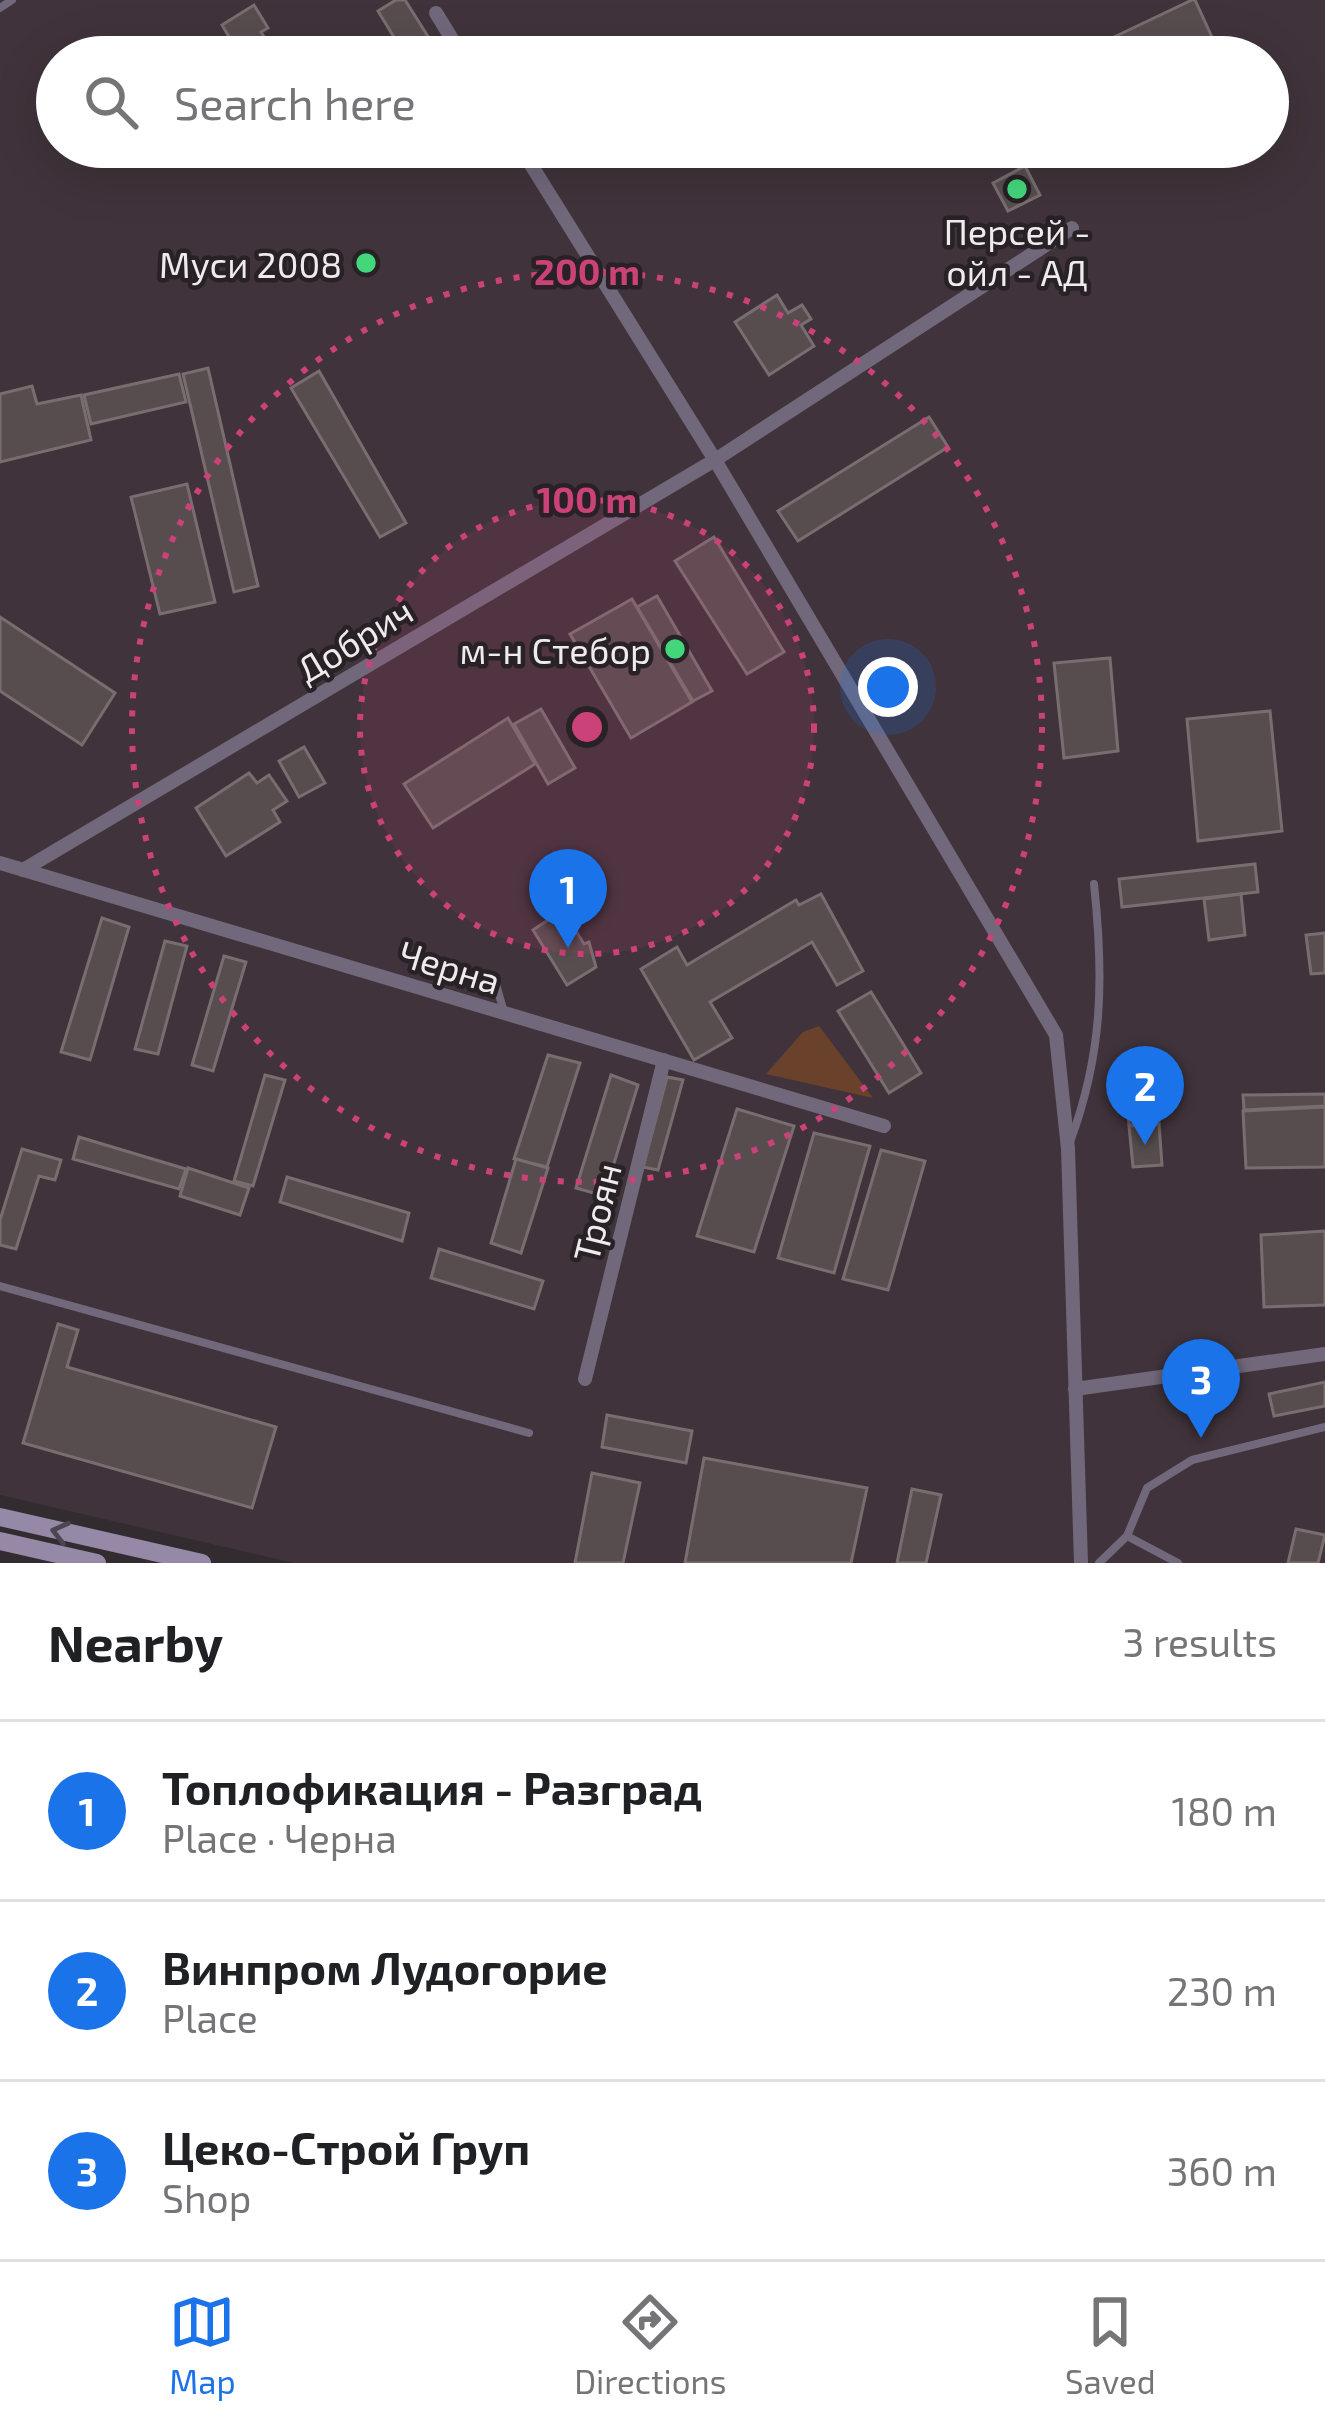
<!DOCTYPE html>
<html lang="en">
<head>
<meta charset="utf-8">
<style>
  :root { --surface:#fff; --page:#f2f2f2; --text:#202124; --muted:#757577; --line:#e0e0e0; --accent:#1a73e8 }
  body { margin:0; font-family:"Exo 2",sans-serif; background:var(--page); color:var(--text) }
  .you { position:absolute; left:888px; top:687px; width:42px; height:42px; margin:-30px; border:9px solid #fff; border-radius:50%; background:#1a73e8; box-shadow:0 0 0 18px #1a73e833 }
  .badge { display:grid; place-items:center; width:78px; height:78px; border-radius:50%; background:var(--accent); color:#fff; font-size:39px; font-weight:700 }
  .pin { position:absolute; translate:-50% -99px; filter:drop-shadow(0 3px 6px #0008) }
  .pin::after { content:''; position:absolute; top:63px; width:42px; height:36px; background:inherit; clip-path:polygon(0 0,100% 0,50% 100%) }
  .list { margin:0; padding:0; list-style:none }
  h2 { display:flex; justify-content:space-between; align-items:center; height:156px; margin:0; padding:0 48px; font-size:51px }
  h2 small { font-size:39px; font-weight:400; color:var(--muted) }
  .list li { display:grid; grid-template-columns:78px 1fr auto; gap:36px; align-items:center; box-sizing:border-box; height:180px; padding:0 48px; border-top:3px solid var(--line) }
  .list b { display:block; font-size:45px; white-space:nowrap }
  .list p { margin:0; font-size:39px; white-space:nowrap; color:var(--muted) }
  .list em { font-size:39px; font-style:normal; color:var(--muted) }
  .icon { flex:none; width:66px; height:66px; fill:none; stroke:currentColor; stroke-width:2; stroke-linecap:round; stroke-linejoin:round }
  .map { position:relative; flex:none; width:1325px; height:1563px; overflow:hidden }
  .search { position:absolute; background:var(--surface); box-shadow:0 12px 48px #0002; left:36px; right:36px; top:36px; height:132px; display:flex; align-items:center; gap:30px; box-sizing:border-box; padding:0 42px; border-radius:66px; color:var(--muted); font-size:45px }
  .sheet { height:696px; background:var(--surface) }
  nav { display:flex; justify-content:space-around; align-items:center; box-sizing:border-box; height:168px; border-top:3px solid var(--line); background:var(--surface); font-size:33px; color:var(--muted) }
  nav a { display:grid; justify-items:center; gap:6px }
  nav .on { color:var(--accent) }
  .map>svg:first-child { display:block }
  .built { fill:#40333b; fill-rule:evenodd }
  .green { fill:#6a422c }
  .building { fill:#574d4e; stroke:#796e6f; stroke-width:3 }
  .lines { fill:none; stroke-linecap:round; stroke-linejoin:round }
  .lane { stroke:#71687b; stroke-width:8 }
  .street { stroke:#71687b; stroke-width:14 }
  .secondary { stroke:#9689a7; stroke-width:18 }
  .oneway { stroke:#4e4553 }
  .ring { fill:none; stroke:#cb4278; stroke-width:6; stroke-dasharray:6 12 }
  .poi-dot { fill:#43d77b; stroke:#282126; stroke-width:4.5 }
  .labels { text-anchor:middle; dominant-baseline:central; stroke-width:9; stroke-linejoin:round; paint-order:stroke }
  .poi-label { font-size:36px; fill:#eeeaed; stroke:#282126; text-anchor:end }
  .street-label { font-size:36px; fill:#eeeaed; stroke:#282126 }
  .centre { fill:#cb4278; stroke:#282126; stroke-width:6 }
  .ring-label { font-size:36px; text-anchor:middle; font-weight:bold; fill:#cb4278; stroke:#282126; stroke-width:9; stroke-linejoin:round; paint-order:stroke }
</style>
</head>
<body>
<div class="map">
<svg width="1325" height="1563" viewBox="0 0 1325 1563">
  <rect width="100%" height="100%" fill="#322b30"/>
  <path class="built" d="M0 0H1325V1563H294L0 1495ZM57 57H1268V147H57Z"/>
  <polygon class="green" points="819,1026 873,1098 766,1074 803,1032"/>
  <g class="building">
    <polygon points="396,0 405,0 441,57 406,57 378,11"/>
    <polygon points="1195,0 1221,57 1072,57 1192,0"/>
    <polygon points="254,5 268,28 261,32 276,57 241,57 222,25"/>
    <polygon points="1025,166 1040,195 1008,211 993,183"/>
    <polygon points="777,295 788,313 802,305 811,319 801,325 814,346 769,375 735,322"/>
    <polygon points="208,368 258,586 234,592 183,374"/>
    <polygon points="319,371 406,523 380,537 291,388"/>
    <polygon points="179,374 186,402 91,424 84,395"/>
    <polygon points="32,386 37,404 81,395 91,440 0,462 0,394"/>
    <polygon points="929,417 948,447 798,541 778,511"/>
    <polygon points="187,484 215,602 160,614 131,497"/>
    <polygon points="714,537 784,652 747,674 675,561"/>
    <polygon points="657,596 712,691 693,701 637,607"/>
    <polygon points="632,599 692,702 631,738 570,634"/>
    <polygon points="0,617 115,693 82,745 0,691"/>
    <polygon points="1110,658 1118,751 1064,758 1054,663"/>
    <polygon points="541,709 575,768 548,784 514,724"/>
    <polygon points="1270,711 1282,831 1198,841 1187,719"/>
    <polygon points="508,718 535,764 433,828 404,784"/>
    <polygon points="304,747 325,783 299,797 279,761"/>
    <polygon points="249,773 257,783 269,775 287,801 273,810 280,822 226,856 196,808"/>
    <polygon points="1255,864 1258,892 1122,907 1119,879"/>
    <polygon points="821,894 863,971 837,985 812,942 710,1002 732,1038 694,1060 641,969 677,947 687,965 796,900 799,905"/>
    <polygon points="1241,894 1245,935 1209,940 1204,899"/>
    <polygon points="563,910 584,944 589,942 596,967 567,985 533,930"/>
    <polygon points="102,918 129,927 90,1060 61,1052"/>
    <polygon points="1325,933 1325,973 1311,974 1306,935"/>
    <polygon points="165,941 187,946 158,1054 135,1049"/>
    <polygon points="224,956 246,962 213,1071 192,1065"/>
    <polygon points="871,992 921,1073 889,1093 838,1011"/>
    <polygon points="548,1055 580,1063 547,1167 514,1159"/>
    <polygon points="1180,1072 1181,1095 1140,1097 1139,1074"/>
    <polygon points="265,1075 285,1080 253,1186 234,1181"/>
    <polygon points="611,1075 638,1085 604,1196 576,1188"/>
    <polygon points="667,1077 683,1080 658,1170 643,1167"/>
    <polygon points="1126,1087 1139,1087 1139,1097 1157,1096 1159,1123 1129,1125"/>
    <polygon points="1325,1094 1325,1106 1244,1110 1243,1095"/>
    <polygon points="1325,1107 1325,1167 1246,1168 1243,1111"/>
    <polygon points="737,1109 794,1126 754,1252 697,1236"/>
    <polygon points="1159,1124 1162,1165 1133,1167 1129,1126"/>
    <polygon points="814,1133 870,1146 834,1273 778,1258"/>
    <polygon points="79,1137 186,1169 179,1189 73,1159"/>
    <polygon points="22,1149 61,1160 55,1180 39,1176 16,1249 0,1245 0,1220"/>
    <polygon points="881,1150 925,1161 888,1290 843,1279"/>
    <polygon points="516,1159 548,1168 521,1253 491,1243"/>
    <polygon points="188,1168 249,1188 240,1215 180,1196"/>
    <polygon points="287,1177 409,1213 402,1241 280,1202"/>
    <polygon points="1325,1231 1325,1305 1264,1307 1261,1235"/>
    <polygon points="439,1249 543,1281 534,1309 431,1278"/>
    <polygon points="58,1324 78,1330 67,1367 276,1427 252,1508 23,1443"/>
    <polygon points="1325,1382 1325,1406 1274,1416 1269,1394"/>
    <polygon points="607,1415 692,1431 686,1463 602,1447"/>
    <polygon points="704,1458 867,1488 851,1563 685,1563"/>
    <polygon points="592,1473 640,1483 623,1563 575,1563"/>
    <polygon points="912,1489 941,1495 926,1563 897,1563"/>
    <polygon points="1296,1529 1325,1535 1318,1563 1288,1563"/>
  </g>
  <g class="lines">
    <g class="lane">
      <polyline points="0,8 12,0"/>
      <polyline points="488,979 495,981 504,1012"/>
      <path d="M1070 1142C1103 1053 1104 978 1094 884"/>
      <polyline points="0,1286 529,1433"/>
      <polyline points="1127,1536 1178,1563"/>
      <polyline points="1099,1563 1127,1536 1147,1488 1192,1460 1325,1427"/>
    </g>
    <g class="street">
      <polyline points="436,13 463,57"/>
      <polyline points="520,147 715,460 1072,228"/>
      <polyline points="0,863 884,1126"/>
      <polyline points="23,870 715,460 1056,1035 1068,1149 1081,1563"/>
      <polyline points="585,1379 664,1060"/>
      <polyline points="1075,1389 1325,1354"/>
    </g>
    <g class="secondary">
      <polyline points="0,1517 202,1563"/>
      <polyline points="0,1541 97,1563"/>
    </g>
  </g>
  <defs><path id="oneway-chevron" d="M-2-3.5L2.5 0L-2 3.5" fill="none" stroke-width="1.6" stroke-linecap="round" stroke-linejoin="round" transform="scale(3)"/></defs>
  <use class="oneway" href="#oneway-chevron" transform="translate(60 1532) rotate(-166)"/>
  <circle cx="587" cy="727" r="227" fill="#cb4278" fill-opacity=".12"/>
  <g class="ring">
    <circle cx="587" cy="727" r="227"/>
    <circle cx="587" cy="727" r="455"/>
  </g>
  <g class="poi-dot">
    <circle cx="1017" cy="189" r="12"/>
    <circle cx="366" cy="263" r="12"/>
    <circle cx="675" cy="649" r="12"/>
  </g>
  <g class="labels">
    <g class="poi-label">
      <text x="1017" y="230" text-anchor="middle">Персей -<tspan x="1017" dy="41">ойл - АД</tspan></text>
      <text x="342" y="263">Муси 2008</text>
      <text x="651" y="649">м-н Стебор</text>
    </g>
    <g class="street-label">
      <text transform="translate(354 639) rotate(-31)">Добрич</text>
      <text transform="translate(450 966) rotate(17)">Черна</text>
      <text transform="translate(596 1212) rotate(-76)">Троян</text>
    </g>
  </g>
  <circle cx="587" cy="727" r="18" class="centre"/>
  <g class="ring-label">
    <text x="587" y="285">200 m</text>
    <text x="587" y="513">100 m</text>
  </g>
</svg>
<div class="you"></div>
<div class="pin badge" style="left:568px;top:948px">1</div>
<div class="pin badge" style="left:1145px;top:1145px">2</div>
<div class="pin badge" style="left:1201px;top:1438px">3</div>
<div class="search"><svg class="icon" aria-label="search" viewBox="0 0 24 24"><circle cx="10" cy="10" r="6"/><path d="M15 15l6 6"/></svg>Search here</div>
</div>
<section class="sheet">
<h2>Nearby<small>3 results</small></h2>
<ul class="list">
<li><span class="badge">1</span><div><b>Топлофикация - Разград</b><p>Place · Черна</p></div><em>180 m</em></li>
<li><span class="badge">2</span><div><b>Винпром Лудогорие</b><p>Place</p></div><em>230 m</em></li>
<li><span class="badge">3</span><div><b>Цеко-Строй Груп</b><p>Shop</p></div><em>360 m</em></li>
</ul>
</section>
<nav>
<a class="on"><svg class="icon" aria-label="map" viewBox="0 0 24 24"><path d="M3 6l6-2 6 2 6-2v14l-6 2-6-2-6 2zM9 4v14M15 6v14"/></svg>Map</a>
<a><svg class="icon" aria-label="directions" viewBox="0 0 24 24"><path d="M12 3l9 9-9 9-9-9zM9 14v-3h6M13 9l2 2-2 2"/></svg>Directions</a>
<a><svg class="icon" aria-label="saved" viewBox="0 0 24 24"><path d="M7 4h10v16l-5-4-5 4z"/></svg>Saved</a>
</nav>
</body>
</html>
